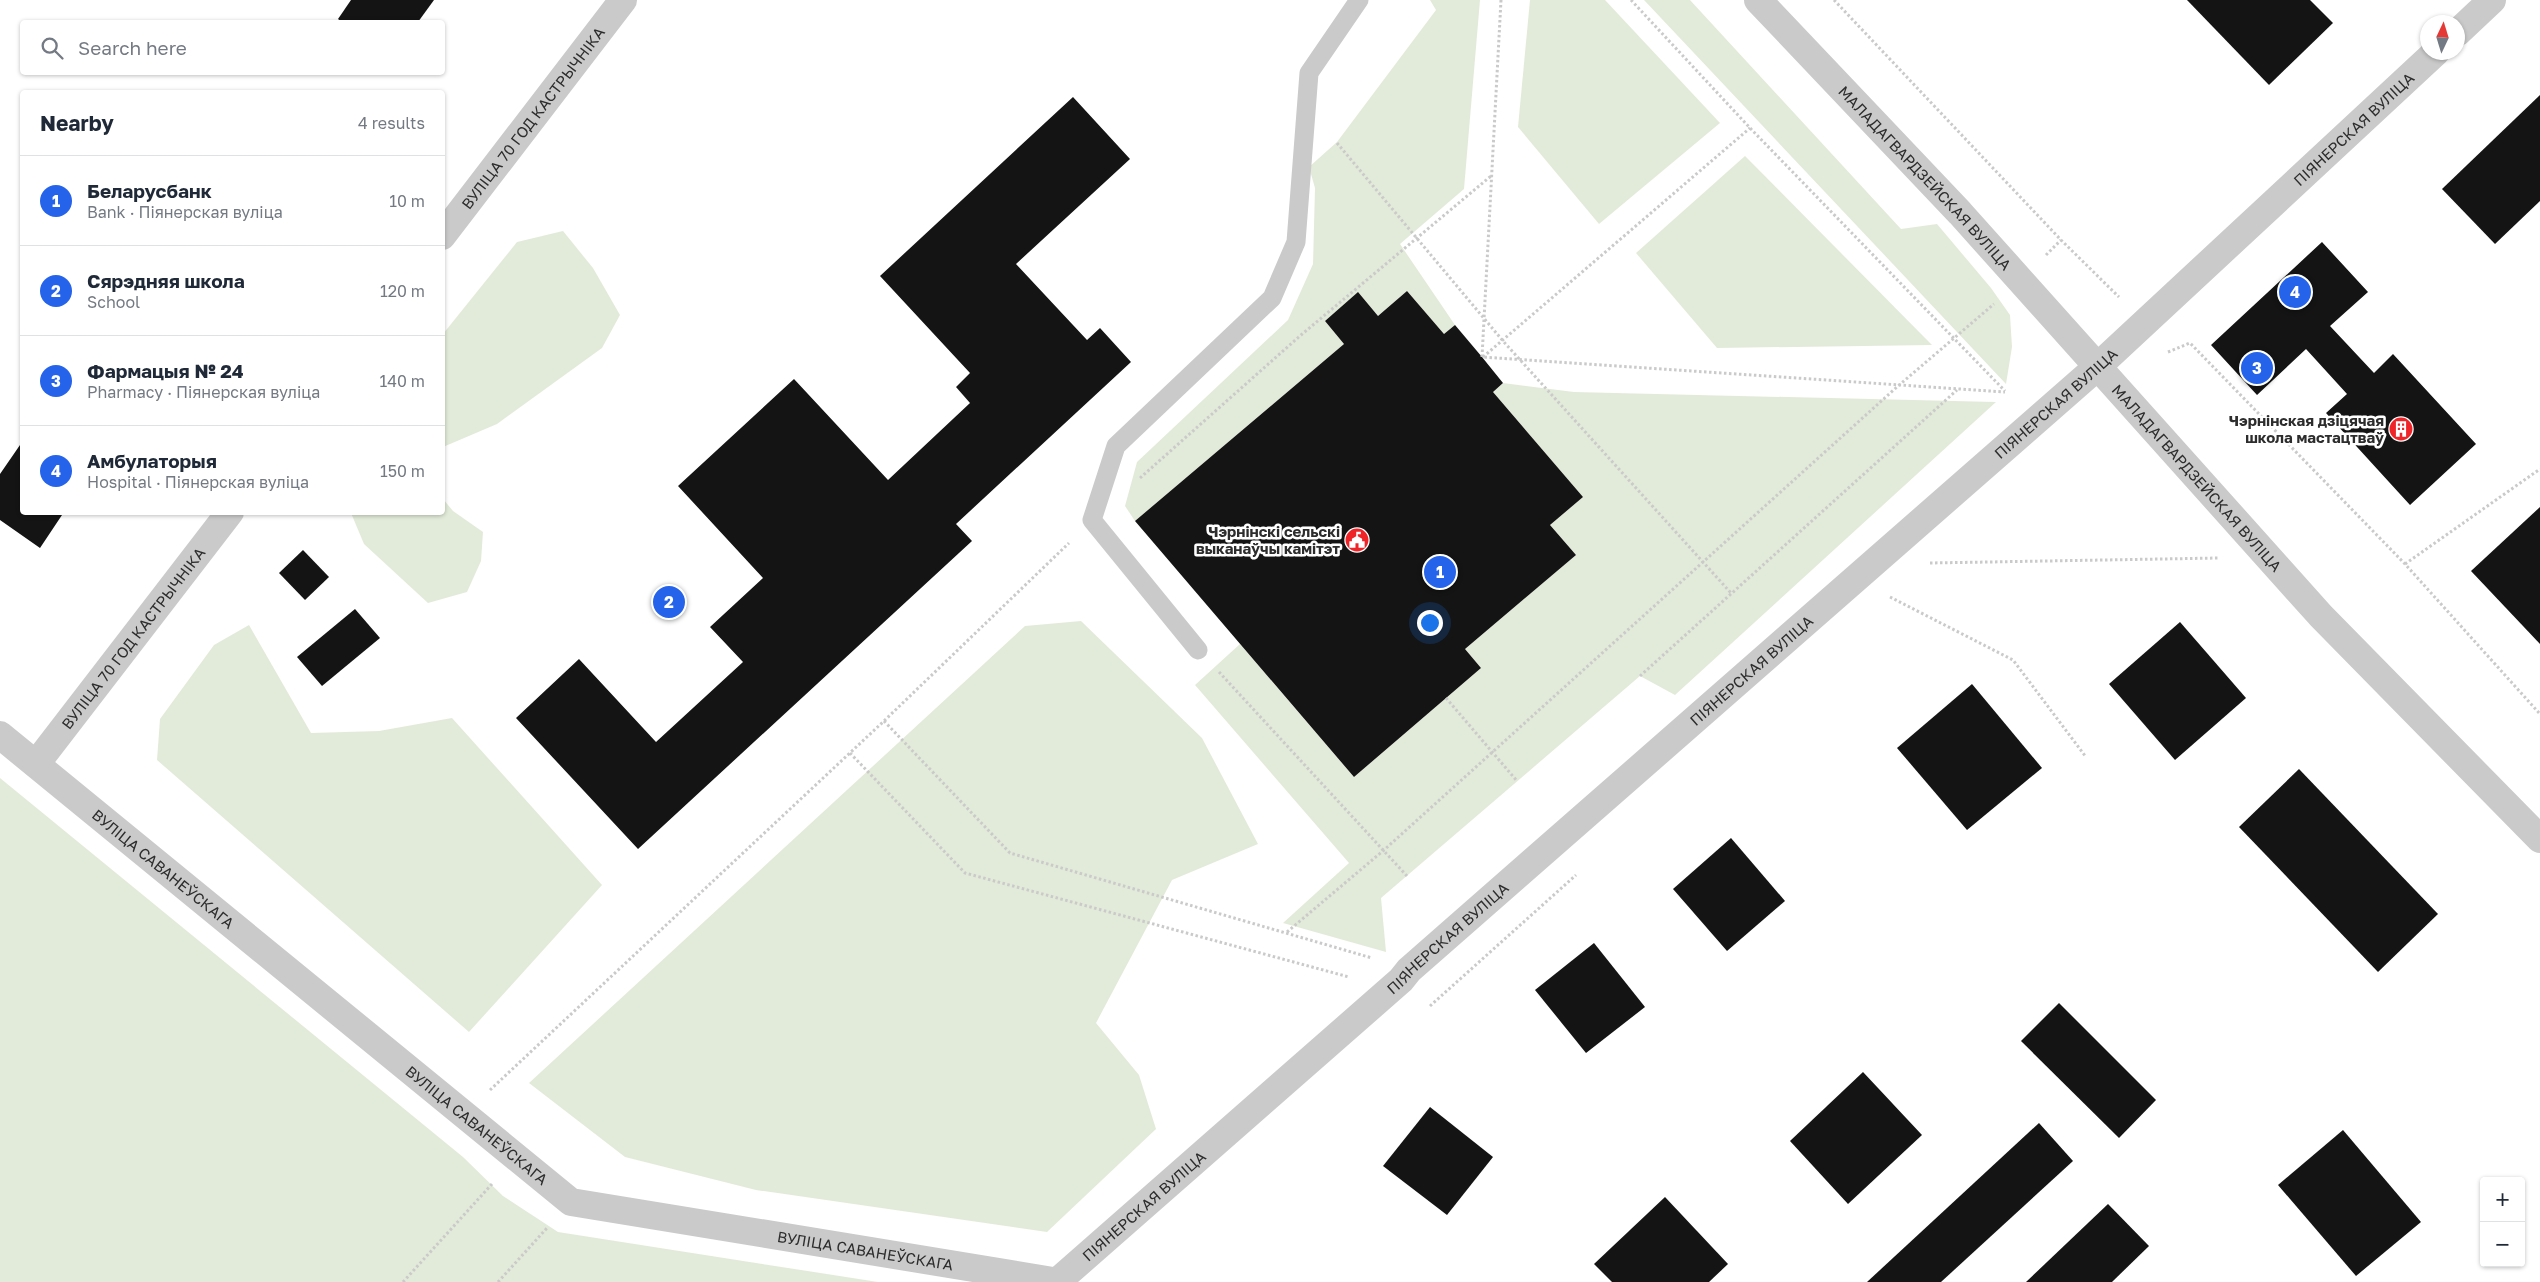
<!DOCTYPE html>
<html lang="en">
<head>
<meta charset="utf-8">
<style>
  :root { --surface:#fff; --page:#f6f6f7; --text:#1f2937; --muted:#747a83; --line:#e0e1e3; --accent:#2563eb }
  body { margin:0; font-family:"Golos Text",sans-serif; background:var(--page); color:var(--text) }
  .controls { position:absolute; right:15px; bottom:15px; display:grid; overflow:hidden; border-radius:5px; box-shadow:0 1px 4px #0004 }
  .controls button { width:45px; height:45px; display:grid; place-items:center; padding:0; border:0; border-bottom:1px solid var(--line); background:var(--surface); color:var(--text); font:25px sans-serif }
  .compass { position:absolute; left:2420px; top:15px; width:45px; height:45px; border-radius:50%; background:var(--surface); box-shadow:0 1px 4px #0004; rotate:4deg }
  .you { position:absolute; left:1429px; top:622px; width:18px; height:18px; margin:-12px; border:4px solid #fff; border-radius:50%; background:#1a73e8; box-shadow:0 0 0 8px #1a73e833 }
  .badge { display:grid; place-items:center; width:32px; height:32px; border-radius:50%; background:var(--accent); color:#fff; font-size:16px; font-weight:700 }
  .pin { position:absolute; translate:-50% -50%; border:2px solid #fff; box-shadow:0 1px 5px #0006 }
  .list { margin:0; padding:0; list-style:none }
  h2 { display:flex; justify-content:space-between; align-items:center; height:65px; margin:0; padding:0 20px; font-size:21px }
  h2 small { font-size:16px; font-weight:400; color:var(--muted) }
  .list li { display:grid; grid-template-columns:32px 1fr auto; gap:15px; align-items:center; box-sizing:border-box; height:90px; padding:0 20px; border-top:1px solid var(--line) }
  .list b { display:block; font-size:19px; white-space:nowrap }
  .list p { margin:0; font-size:16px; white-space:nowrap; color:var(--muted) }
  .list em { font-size:16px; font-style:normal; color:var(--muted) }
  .icon { flex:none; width:28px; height:28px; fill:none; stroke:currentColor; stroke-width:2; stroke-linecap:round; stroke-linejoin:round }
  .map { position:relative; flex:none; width:2540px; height:1282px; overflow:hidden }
  .search { position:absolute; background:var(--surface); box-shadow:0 1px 4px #0004; left:20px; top:20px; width:425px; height:55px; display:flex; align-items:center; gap:12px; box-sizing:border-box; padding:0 18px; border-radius:5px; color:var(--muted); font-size:19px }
  .panel { position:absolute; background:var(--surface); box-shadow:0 1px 4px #0004; left:20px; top:90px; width:425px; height:425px; border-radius:5px }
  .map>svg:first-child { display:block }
  .green { fill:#e2ebd9 }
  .building { fill:#141414 }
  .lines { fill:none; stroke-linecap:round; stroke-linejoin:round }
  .path { stroke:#cacaca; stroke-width:3; stroke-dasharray:2.5 2.5; stroke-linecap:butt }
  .lane { stroke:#cacaca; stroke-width:19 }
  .street { stroke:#cacaca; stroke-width:28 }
  .labels { text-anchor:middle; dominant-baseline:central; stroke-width:5; stroke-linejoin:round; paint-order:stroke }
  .street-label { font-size:15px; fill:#2d2d2d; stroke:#fff }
  .poi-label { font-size:15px; font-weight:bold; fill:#2d2d2d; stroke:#fff; text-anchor:end }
</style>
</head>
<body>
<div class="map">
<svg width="2540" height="1282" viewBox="0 0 2540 1282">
  <rect width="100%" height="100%" fill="#fff"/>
  <g class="green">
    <polygon points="1430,0 1480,0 1464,189 1400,244 1455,325 1444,334 1407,291 1378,316 1357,293 1325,321 1344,344 1135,521 1125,506 1137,462 1288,320 1313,264 1315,188 1309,167 1337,142 1436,10"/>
    <polygon points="1530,0 1605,0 1720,123 1599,224 1518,127"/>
    <polygon points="1644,0 1690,0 1901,229 1937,224 1991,288 2010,315 2012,347 2006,384"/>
    <polygon points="1745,156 1932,345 1717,348 1636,253"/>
    <polygon points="563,231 593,268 620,315 602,348 497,424 443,447 443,334 517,242"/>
    <polygon points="1503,383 1574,392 1996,402 1675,695 1640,676 1381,898 1386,952 1283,923 1349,863 1195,685 1240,644 1354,777 1481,668 1465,649 1576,555 1550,525 1583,497 1493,392"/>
    <polygon points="443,499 453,511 483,532 481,561 467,592 428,603 364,544 351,513 442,512"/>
    <polygon points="1081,621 1202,738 1258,844 1172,880 1096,1023 1139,1075 1156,1129 1047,1232 756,1190 625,1157 529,1083 1025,626"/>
    <polygon points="249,625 311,733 379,731 452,718 602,885 469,1032 157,760 160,719 214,645"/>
    <polygon points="0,778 463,1157 503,1196 558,1232 878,1282 0,1282"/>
  </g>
  <g class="building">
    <polygon points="351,0 434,0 418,22 342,22 338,19"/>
    <polygon points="2187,0 2310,0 2333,23 2269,85"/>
    <polygon points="2540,95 2540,201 2495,244 2442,189"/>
    <polygon points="1073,97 1130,159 1016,264 1087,340 1100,328 1131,362 956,524 972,541 638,849 516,718 579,659 656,742 743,662 710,627 763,578 678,486 794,379 888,480 970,403 956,387 970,373 880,276"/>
    <polygon points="2322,242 2368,292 2330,326 2374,373 2393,354 2476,444 2410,505 2326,413 2347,394 2306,349 2257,395 2211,345"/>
    <polygon points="1407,291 1444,334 1455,325 1482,357 1503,383 1493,392 1583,497 1550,525 1576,555 1465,649 1481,668 1354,777 1135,521 1344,344 1325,321 1358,292 1378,316"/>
    <polygon points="20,445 22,447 22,512 64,512 40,548 0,520 0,474"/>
    <polygon points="2540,507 2540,644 2471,571"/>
    <polygon points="303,550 329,577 305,600 279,573"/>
    <polygon points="355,609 380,638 322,686 297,657"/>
    <polygon points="2180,622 2246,698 2175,760 2109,684"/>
    <polygon points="1972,684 2042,768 1967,830 1897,748"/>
    <polygon points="2299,769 2438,914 2378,972 2239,827"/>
    <polygon points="1731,838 1785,901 1727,951 1673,889"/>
    <polygon points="1594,943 1645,1007 1586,1053 1535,990"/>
    <polygon points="2059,1003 2156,1100 2119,1138 2021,1041"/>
    <polygon points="1863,1072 1922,1135 1848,1204 1790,1141"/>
    <polygon points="1430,1107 1493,1157 1447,1215 1383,1166"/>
    <polygon points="2039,1123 2073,1161 1941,1282 1867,1282"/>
    <polygon points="2343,1130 2421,1222 2356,1276 2278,1185"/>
    <polygon points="1665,1197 1728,1264 1709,1282 1612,1282 1594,1264"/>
    <polygon points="2108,1204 2149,1246 2112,1282 2026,1282"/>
  </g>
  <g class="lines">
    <g class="path">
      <polyline points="1501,0 1482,357 2005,392"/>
      <polyline points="1631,0 1750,128 2005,391"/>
      <polyline points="1834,0 2061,240 2119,297"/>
      <polyline points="1337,143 1503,341 1731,593"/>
      <polyline points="2046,255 2061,240"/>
      <polyline points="2168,352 2190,343 2405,564 2540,714"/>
      <polyline points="1483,357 1750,128"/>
      <polyline points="1140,478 1301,335 1491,176"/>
      <polyline points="1930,563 2219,558"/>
      <polyline points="2405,564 2540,469"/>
      <polyline points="1890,597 2013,660 2086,757"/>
      <polyline points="1219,672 1407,876"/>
      <polyline points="1640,676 1957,390"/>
      <polyline points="1446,698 1517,781"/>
      <polyline points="884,721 1010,853 1372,958"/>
      <polyline points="850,753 965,873 1349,977"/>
      <polyline points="1287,932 1384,850 1898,386 1994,304"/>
      <polyline points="1430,1006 1576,875"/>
      <polyline points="490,1090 884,721 1069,543"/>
      <polyline points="403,1282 492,1184"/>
      <polyline points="498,1282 547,1228"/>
    </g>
    <polyline class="lane" points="1198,650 1092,520 1116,446 1272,298 1296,242 1309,73 1359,0"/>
    <g class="street">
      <path id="s1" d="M1758 0 1960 213 2321 616 2540 839"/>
      <polyline points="2458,32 2492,0"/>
      <path id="s2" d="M442 236 623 0"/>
      <path id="s3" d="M0 735 571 1202 1059 1282"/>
      <path id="s4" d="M36 764 230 512"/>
      <path id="s5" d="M1058 1281 1401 980 1409 970 2096 368 2436 52"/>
    </g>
  </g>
  <defs>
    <symbol id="building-disc" viewBox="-11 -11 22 22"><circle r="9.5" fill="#ee2429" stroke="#fff"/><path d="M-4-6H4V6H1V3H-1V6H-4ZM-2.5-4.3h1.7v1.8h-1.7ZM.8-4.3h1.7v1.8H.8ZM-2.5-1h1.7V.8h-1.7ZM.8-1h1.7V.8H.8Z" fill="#fff"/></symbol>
    <symbol id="civic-disc" viewBox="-11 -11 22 22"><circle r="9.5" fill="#ee2429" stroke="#fff"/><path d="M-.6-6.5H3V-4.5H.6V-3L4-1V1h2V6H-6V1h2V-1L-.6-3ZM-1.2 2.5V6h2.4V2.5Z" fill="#fff"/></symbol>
  </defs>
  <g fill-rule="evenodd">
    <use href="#building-disc" x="2387" y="415" width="28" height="28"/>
    <use href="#civic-disc" x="1343" y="526" width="28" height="28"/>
  </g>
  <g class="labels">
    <g class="street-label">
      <text stroke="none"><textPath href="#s2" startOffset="149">ВУЛІЦА 70 ГОД КАСТРЫЧНІКА</textPath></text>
      <text stroke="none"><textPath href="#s5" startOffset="1734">ПІЯНЕРСКАЯ ВУЛІЦА</textPath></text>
      <text stroke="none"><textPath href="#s1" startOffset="244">МАЛАДАГВАРДЗЕЙСКАЯ ВУЛІЦА</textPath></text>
      <text stroke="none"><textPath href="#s5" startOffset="1329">ПІЯНЕРСКАЯ ВУЛІЦА</textPath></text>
      <text stroke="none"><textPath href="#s1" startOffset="649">МАЛАДАГВАРДЗЕЙСКАЯ ВУЛІЦА</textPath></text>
      <text stroke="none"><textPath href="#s4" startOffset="159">ВУЛІЦА 70 ГОД КАСТРЫЧНІКА</textPath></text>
      <text stroke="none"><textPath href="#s5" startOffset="924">ПІЯНЕРСКАЯ ВУЛІЦА</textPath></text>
      <text stroke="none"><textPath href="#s3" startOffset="211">ВУЛІЦА САВАНЕЎСКАГА</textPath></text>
      <text stroke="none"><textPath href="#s5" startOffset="519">ПІЯНЕРСКАЯ ВУЛІЦА</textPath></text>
      <text stroke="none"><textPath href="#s3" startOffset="616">ВУЛІЦА САВАНЕЎСКАГА</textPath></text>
      <text stroke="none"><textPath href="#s5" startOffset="114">ПІЯНЕРСКАЯ ВУЛІЦА</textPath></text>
      <text stroke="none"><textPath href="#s3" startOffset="1036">ВУЛІЦА САВАНЕЎСКАГА</textPath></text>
    </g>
    <g class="poi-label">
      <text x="2384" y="420">Чэрнінская дзіцячая<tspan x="2384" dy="17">школа мастацтваў</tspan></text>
      <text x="1340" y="531">Чэрнінскі сельскі<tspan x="1340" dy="17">выканаўчы камітэт</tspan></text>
    </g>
  </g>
</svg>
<div class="controls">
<button>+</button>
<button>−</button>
</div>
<svg class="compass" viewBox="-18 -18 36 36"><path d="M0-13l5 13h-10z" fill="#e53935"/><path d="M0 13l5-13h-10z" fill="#747a83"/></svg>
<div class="you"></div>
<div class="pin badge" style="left:1440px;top:572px">1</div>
<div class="pin badge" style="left:669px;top:602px">2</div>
<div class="pin badge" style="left:2257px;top:368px">3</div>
<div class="pin badge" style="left:2295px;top:292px">4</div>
<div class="search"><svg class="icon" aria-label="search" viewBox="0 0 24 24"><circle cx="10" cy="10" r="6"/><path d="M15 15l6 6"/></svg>Search here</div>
<section class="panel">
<h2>Nearby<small>4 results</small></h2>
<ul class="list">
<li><span class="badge">1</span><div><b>Беларусбанк</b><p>Bank · Піянерская вуліца</p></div><em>10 m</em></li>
<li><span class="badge">2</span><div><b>Сярэдняя школа</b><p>School</p></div><em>120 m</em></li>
<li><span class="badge">3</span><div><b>Фармацыя № 24</b><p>Pharmacy · Піянерская вуліца</p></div><em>140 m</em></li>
<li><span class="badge">4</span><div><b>Амбулаторыя</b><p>Hospital · Піянерская вуліца</p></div><em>150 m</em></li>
</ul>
</section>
</div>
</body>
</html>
